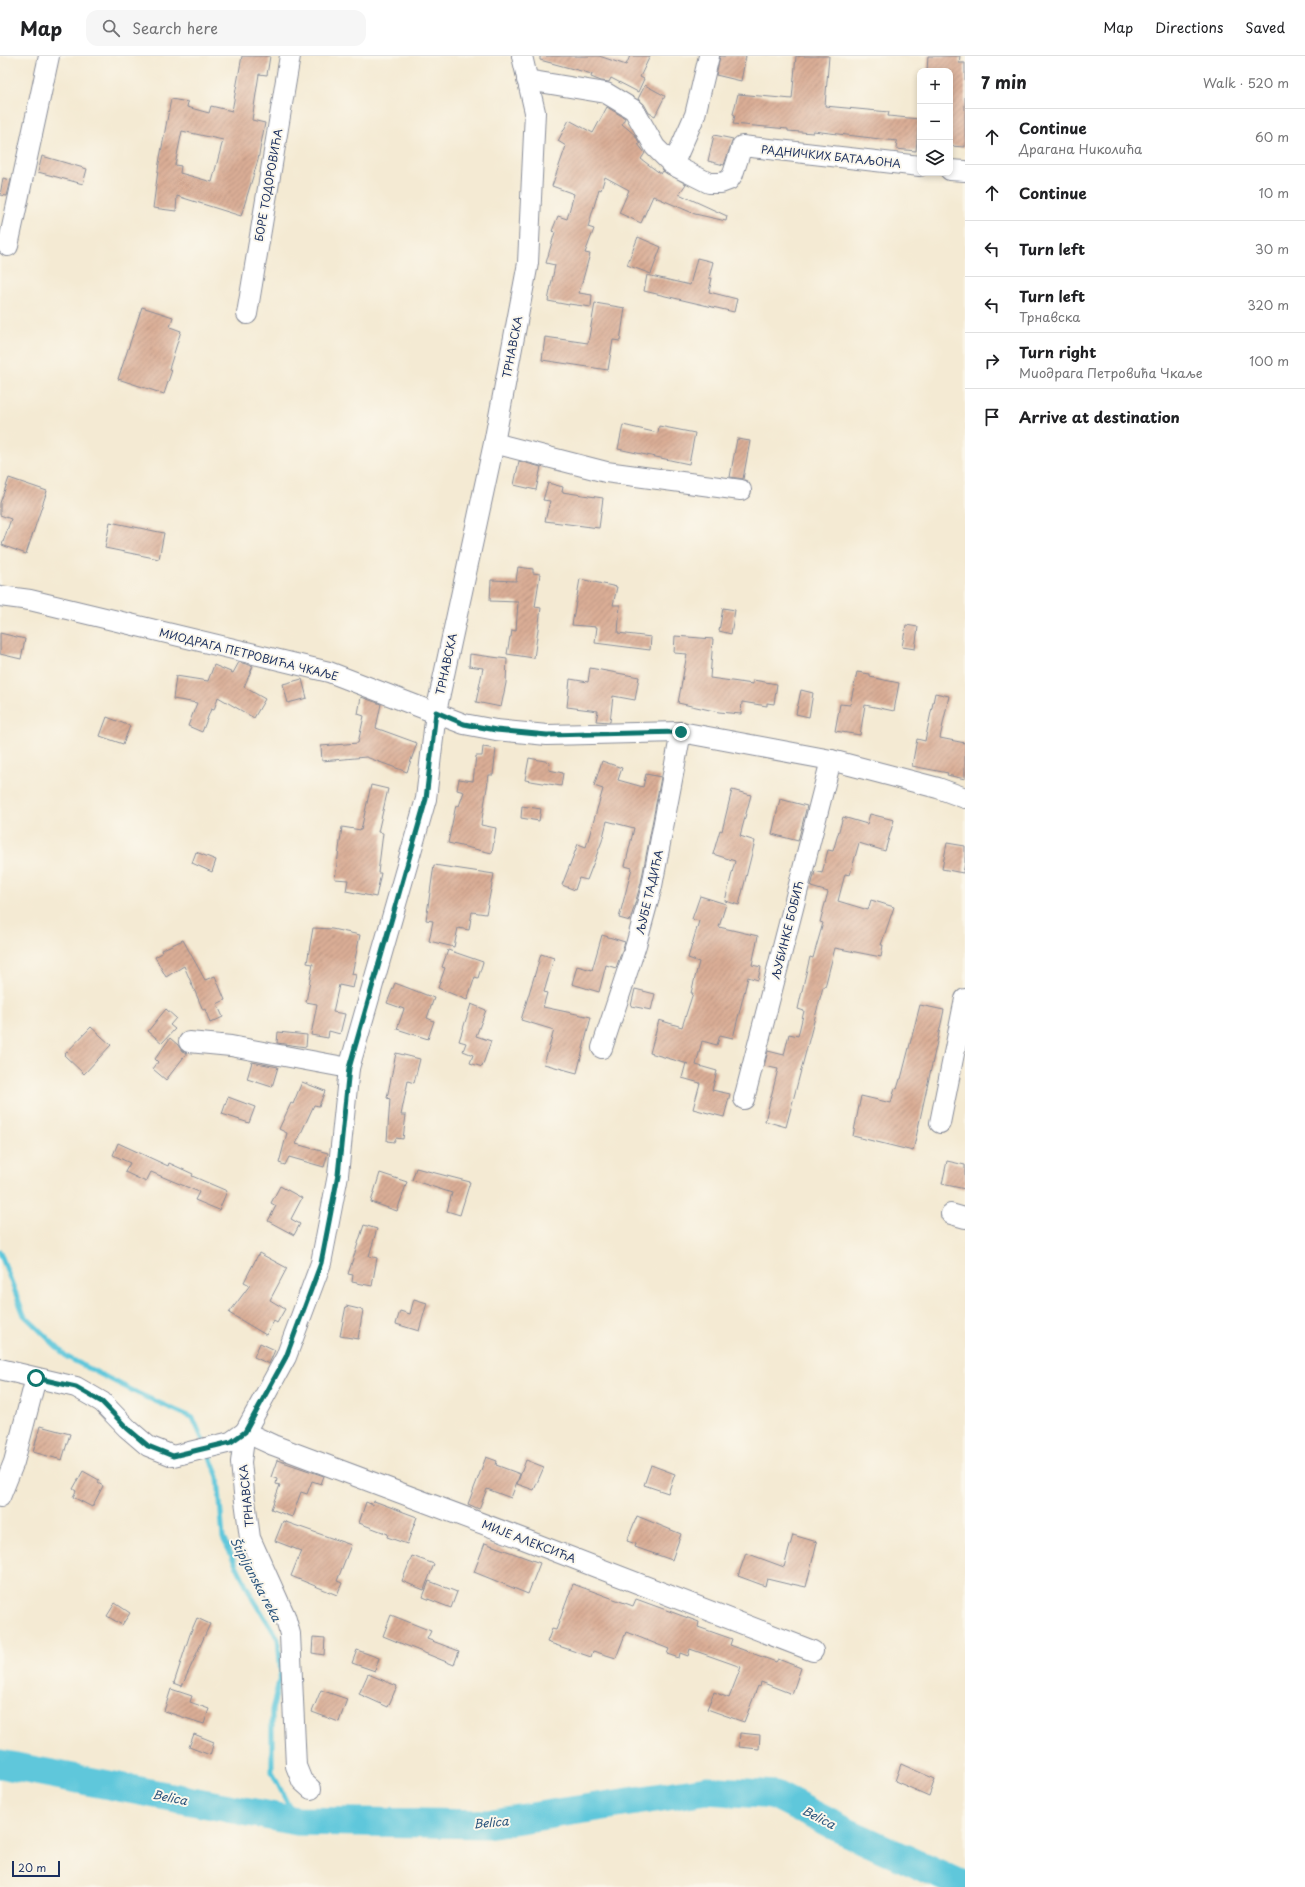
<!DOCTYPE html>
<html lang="en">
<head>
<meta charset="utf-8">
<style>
  :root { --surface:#fff; --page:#f6f6f6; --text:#202124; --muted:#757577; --line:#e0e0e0 }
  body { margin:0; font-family:"Playpen Sans",sans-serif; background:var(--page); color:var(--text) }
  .controls { position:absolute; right:12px; top:12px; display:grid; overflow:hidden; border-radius:8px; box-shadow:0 2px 6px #0003 }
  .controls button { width:36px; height:36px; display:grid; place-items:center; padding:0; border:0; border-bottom:1px solid var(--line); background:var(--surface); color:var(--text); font:20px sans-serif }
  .scale { position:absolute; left:12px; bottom:10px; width:48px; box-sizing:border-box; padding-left:4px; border:2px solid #1b2f5e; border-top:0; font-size:11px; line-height:14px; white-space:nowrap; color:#1b2f5e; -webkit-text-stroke:3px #fbf7ec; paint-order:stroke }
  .stop { position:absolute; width:12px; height:12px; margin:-9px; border:3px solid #0f766e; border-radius:50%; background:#fff }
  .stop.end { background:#0f766e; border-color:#fff; box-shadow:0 1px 4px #0008 }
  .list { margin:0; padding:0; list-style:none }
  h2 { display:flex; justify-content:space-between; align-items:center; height:52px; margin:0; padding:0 16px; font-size:17px }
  h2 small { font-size:13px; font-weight:400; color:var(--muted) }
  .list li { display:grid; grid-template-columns:26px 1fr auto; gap:12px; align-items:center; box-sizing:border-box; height:56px; padding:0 16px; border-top:1px solid var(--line) }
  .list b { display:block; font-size:15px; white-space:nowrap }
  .list p { margin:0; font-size:13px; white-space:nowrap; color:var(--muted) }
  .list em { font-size:13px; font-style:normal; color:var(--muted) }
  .icon { flex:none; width:22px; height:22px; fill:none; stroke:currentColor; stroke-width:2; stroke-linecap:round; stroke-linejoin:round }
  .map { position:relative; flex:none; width:965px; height:1831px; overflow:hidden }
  header { display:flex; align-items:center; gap:24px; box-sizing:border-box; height:56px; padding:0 20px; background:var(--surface); border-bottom:1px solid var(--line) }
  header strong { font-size:19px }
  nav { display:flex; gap:22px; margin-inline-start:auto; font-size:14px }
  .search { width:280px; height:36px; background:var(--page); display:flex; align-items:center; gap:10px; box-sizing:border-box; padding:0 14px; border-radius:12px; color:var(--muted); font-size:15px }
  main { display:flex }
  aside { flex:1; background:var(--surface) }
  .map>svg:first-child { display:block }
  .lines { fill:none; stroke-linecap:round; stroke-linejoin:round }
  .stream { stroke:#5fc7db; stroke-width:5 }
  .river { stroke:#5fc7db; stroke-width:29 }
  .building { fill:url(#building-hatch); fill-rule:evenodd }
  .minor-casing { stroke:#888c98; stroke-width:22 }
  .minor { stroke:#fff; stroke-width:20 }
  .route { stroke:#0f766e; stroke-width:5 }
  .labels { text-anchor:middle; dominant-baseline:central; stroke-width:4; stroke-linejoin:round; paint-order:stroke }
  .street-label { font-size:11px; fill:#1b2f5e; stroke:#fbf7ec }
  .water-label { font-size:12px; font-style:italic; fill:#2c557d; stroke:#fbf7ec }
</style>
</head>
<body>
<header>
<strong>Map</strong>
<div class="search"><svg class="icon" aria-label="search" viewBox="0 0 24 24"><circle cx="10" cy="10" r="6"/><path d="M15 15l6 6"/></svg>Search here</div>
<nav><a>Map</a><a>Directions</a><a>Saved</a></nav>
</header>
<main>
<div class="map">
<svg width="965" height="1831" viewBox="0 0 965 1831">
  <defs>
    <pattern id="building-hatch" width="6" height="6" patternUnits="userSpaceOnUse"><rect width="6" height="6" fill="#daad95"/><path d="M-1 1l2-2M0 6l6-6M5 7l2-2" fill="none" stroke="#b08d7d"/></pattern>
  </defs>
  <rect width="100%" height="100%" fill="#fbf7ec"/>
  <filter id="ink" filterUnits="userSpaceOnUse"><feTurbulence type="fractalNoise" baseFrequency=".025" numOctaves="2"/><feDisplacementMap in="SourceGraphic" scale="8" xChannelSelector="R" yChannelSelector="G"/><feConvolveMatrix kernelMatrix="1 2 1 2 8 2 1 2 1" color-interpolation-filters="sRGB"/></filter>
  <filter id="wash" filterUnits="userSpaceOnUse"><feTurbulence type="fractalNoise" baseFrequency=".012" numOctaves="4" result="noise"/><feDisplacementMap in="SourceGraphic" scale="16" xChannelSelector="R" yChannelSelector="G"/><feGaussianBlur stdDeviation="0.9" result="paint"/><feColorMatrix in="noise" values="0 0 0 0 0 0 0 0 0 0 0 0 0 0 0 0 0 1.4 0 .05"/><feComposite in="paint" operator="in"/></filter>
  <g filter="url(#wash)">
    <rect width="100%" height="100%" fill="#f4ead3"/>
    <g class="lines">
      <g class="stream">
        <polyline points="0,1196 24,1259 67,1301 137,1337 193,1362 205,1389"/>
        <polyline points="208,1396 218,1421 223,1482 251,1539 278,1583 281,1617 272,1654 272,1716 296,1765"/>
      </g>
      <polyline class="river" points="0,1708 296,1765 487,1768 707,1734 775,1739 847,1776 965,1830"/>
    </g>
    <g id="blocks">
      <g class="building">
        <path d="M242 0H270L267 19 259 18 252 64 265 67 258 104 241 160 177 140 176 155 153 152 159 107 171 43 188 46 187 51 209 57 211 50 232 55ZM182 75 223 84 212 126 180 117 181 110 175 109Z"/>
        <polygon points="540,0 599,0 626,9 630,0 650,0 640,21 644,23 638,36 611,22 609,26 601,25 591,21 592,18 540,4"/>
        <polygon points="720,0 746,0 741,25 716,19"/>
        <polygon points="796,0 829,0 825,50 889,56 888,60 919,63 916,95 896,93 897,85 813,75 813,77 788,75 788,73 733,68 735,59 733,58 738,38 792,43"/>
        <polygon points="928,0 960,0 959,7 965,7 965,91 950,90 950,15 927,15"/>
        <polygon points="645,29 665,40 655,60 649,57 644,48 638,43"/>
        <polygon points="607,51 625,62 622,68 635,79 640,88 638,88 645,97 641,103 661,118 663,115 686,128 679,138 727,160 726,165 695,158 653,140 641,167 619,157 629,134 605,121 601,134 599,133 588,171 594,173 585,197 590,198 579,237 592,239 591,251 569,248 569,249 548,245 555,209 546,207 555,176 552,175 558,160 567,163 574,138 552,130 566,90 558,85 569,64 593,77"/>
        <polygon points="714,79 733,83 724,109 708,105"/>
        <polygon points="42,100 87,113 83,128 38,116"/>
        <polygon points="3,122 11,124 7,140 0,139"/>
        <polygon points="638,181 661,191 651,218 627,209"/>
        <polygon points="697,202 713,206 709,222 712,222 709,236 737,243 734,256 644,235 647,219 690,229"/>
        <polygon points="595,247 625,252 620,285 613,284 608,314 542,304 545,281 588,287"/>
        <polygon points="142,251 173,261 170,271 181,275 169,313 172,314 164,338 118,323"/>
        <polygon points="623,369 658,377 659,370 695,377 689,408 618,393"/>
        <polygon points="737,383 750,385 743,423 730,421"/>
        <polygon points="519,405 541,411 536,434 514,429"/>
        <polygon points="9,422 47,435 26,498 2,489 11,463 0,459 0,447"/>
        <polygon points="548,427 563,431 562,436 603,442 599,472 545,465 550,445 543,444"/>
        <polygon points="110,466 164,477 159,503 105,492"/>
        <polygon points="518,511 533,513 533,517 540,518 535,551 541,552 534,602 507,598 510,581 511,581 512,574 516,575 518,546 490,545 491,524 516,525"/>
        <polygon points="580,523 617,531 613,549 620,549 618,577 651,581 650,594 595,587 597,571 572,569"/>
        <polygon points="723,552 735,554 731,578 719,575"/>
        <polygon points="906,569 918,571 915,593 902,591"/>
        <polygon points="0,577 25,583 21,603 0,598"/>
        <polygon points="675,580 713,583 710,622 753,628 753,624 777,628 774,648 767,647 767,650 742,646 741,658 719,656 678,647 687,598 674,597"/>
        <polygon points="470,598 507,603 506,627 501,651 476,646 483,612 469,610"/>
        <polygon points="239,606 253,610 244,631 265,643 254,662 218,641 214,654 211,653 202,676 188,670 197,647 173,643 176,620 208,625 214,609 233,617"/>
        <polygon points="590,612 639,621 635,644 613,640 610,666 596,665 598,655 567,651 570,623 588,626"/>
        <polygon points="857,616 870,618 870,621 899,627 894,655 865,649 860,679 835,675 840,648 850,649"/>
        <polygon points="302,623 307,642 288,647 283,628"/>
        <polygon points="801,634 813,637 809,661 796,658"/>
        <polygon points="935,637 949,640 940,682 965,687 965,723 947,719 948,717 912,710 917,683 925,685"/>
        <polygon points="361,641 381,648 376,672 417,687 407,716 366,701 322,705 321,690 358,687 364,660 358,658"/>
        <polygon points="107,661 130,670 123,688 100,680"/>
        <polygon points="483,691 496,693 493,719 489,719 481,769 496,772 492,797 448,787 456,749 459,750 464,736 457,734 459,723 473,725 476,700 482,700"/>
        <polygon points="529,702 550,706 549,714 563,717 561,730 525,724"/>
        <polygon points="602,705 622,712 618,724 643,731 646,718 661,721 641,827 630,865 619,862 632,812 625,810 634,772 607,765 602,785 587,824 579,822 575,834 562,829 578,788 586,791 603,733 594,730"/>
        <polygon points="371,729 388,733 378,776 383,777 378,817 381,817 376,841 346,835 348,824 335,823 342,771 361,774"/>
        <polygon points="732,734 751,739 740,780 755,785 739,849 725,845 735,805 713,798 720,774 722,775"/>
        <polygon points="780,743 807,750 798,785 772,778"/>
        <polygon points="522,750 541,753 539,765 521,762"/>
        <polygon points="870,758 894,764 885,795 859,787 850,819 845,818 838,845 868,854 871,844 894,851 881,889 883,889 881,901 835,892 825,931 823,931 786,1071 765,1065 778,1013 764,1010 768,995 784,999 789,978 798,980 804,955 798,953 804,926 810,901 813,902 823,867 820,866 828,836 811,831 815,815 822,817 828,794 833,795 843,761 867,768"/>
        <polygon points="947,787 965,790 965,807 963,817 942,813"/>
        <polygon points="196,796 216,804 212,816 192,807"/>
        <polygon points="434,809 494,818 486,858 472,856 469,874 458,872 454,891 429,885 433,865 426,864"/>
        <polygon points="700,840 726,848 719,871 758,880 752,909 761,911 758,924 748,921 733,982 720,979 717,989 702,985 696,1009 717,1015 712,1034 730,1038 724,1061 693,1053 700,1027 682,1022 686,1007 688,1008 650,997 659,964 682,971 693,937 691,937 699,906 688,902 699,865 692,863"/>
        <polygon points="313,872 332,873 360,879 352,918 356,919 353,932 339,929 333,956 345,958 340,978 329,975 328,982 311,979 317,948 306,946 313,908 307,907"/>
        <polygon points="602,879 625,886 616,912 606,909 599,936 572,928 577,910 592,914"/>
        <polygon points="183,884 205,924 215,920 225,944 217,948 223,961 210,967 205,953 203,954 184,910 166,921 155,901 162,897 161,894"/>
        <polygon points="448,894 483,906 478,922 475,921 467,944 438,932 445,912 442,911"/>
        <polygon points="541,898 554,902 544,936 547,937 543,951 591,961 577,1017 544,1008 554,974 521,964"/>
        <polygon points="395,927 434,942 427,962 434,965 428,983 397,973 404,953 387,947"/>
        <polygon points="635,933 655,938 651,954 631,950"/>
        <polygon points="471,948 486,954 476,980 491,985 482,1011 470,1007 473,999 463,995 466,987 459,985"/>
        <polygon points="920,949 944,954 913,1095 853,1080 861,1040 891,1047 895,1032 897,1033 900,1023 901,1023"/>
        <polygon points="166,953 176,962 170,969 175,973 162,987 148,975"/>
        <polygon points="91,971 111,989 84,1018 64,999"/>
        <polygon points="278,976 307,979 306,991 277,987"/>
        <polygon points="170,982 178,989 182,995 187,997 166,1024 153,1013 158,1006 155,1003"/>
        <polygon points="396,997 420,1003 414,1027 408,1025 401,1059 406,1059 403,1083 396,1082 394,1086 387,1085 390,1043 387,1042"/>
        <polygon points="252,1006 278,1011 272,1031 247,1023"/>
        <polygon points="302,1026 325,1035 319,1050 314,1049 296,1088 328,1097 324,1111 289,1101 285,1109 279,1107 287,1077 279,1073 291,1047 293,1048"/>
        <polygon points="228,1041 255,1051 249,1067 222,1058"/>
        <polygon points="118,1087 168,1110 169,1107 193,1118 192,1120 227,1135 219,1154 195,1144 199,1136 151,1116 146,1126 125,1116 130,1107 113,1099"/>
        <polygon points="947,1105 965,1109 965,1133 942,1128"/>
        <polygon points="416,1112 470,1126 460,1159 447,1155 452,1137 412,1124"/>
        <polygon points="380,1117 407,1126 397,1155 371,1146"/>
        <polygon points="280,1130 302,1142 291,1163 300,1168 294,1179 268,1165 276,1150 271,1147"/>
        <polygon points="364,1169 377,1173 369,1200 377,1202 372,1230 352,1226 353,1219 348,1218"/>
        <polygon points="259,1197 287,1212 270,1244 285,1253 277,1267 274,1265 266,1279 229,1257 250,1229 244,1226"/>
        <polygon points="414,1243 427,1247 419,1275 396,1268 400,1255 410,1258"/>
        <polygon points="346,1250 363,1254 358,1283 340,1280"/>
        <polygon points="260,1287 275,1294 269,1308 254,1301"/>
        <polygon points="40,1370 70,1378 62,1404 33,1396"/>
        <polygon points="486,1401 497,1405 496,1409 520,1418 511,1442 487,1433 479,1453 468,1448"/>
        <polygon points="277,1404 324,1420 321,1428 312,1425 307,1438 301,1436 292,1461 271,1453 280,1429 276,1428 277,1423 271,1421"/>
        <polygon points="526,1404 544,1411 534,1434 517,1428"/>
        <polygon points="651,1409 675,1418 668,1437 644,1429"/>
        <polygon points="83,1415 99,1424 98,1427 103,1430 92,1451 73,1441 76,1435 73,1433"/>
        <polygon points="374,1445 417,1461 407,1488 387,1481 388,1478 359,1467 366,1446 373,1449"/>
        <polygon points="637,1460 681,1478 672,1504 635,1491 636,1488 627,1485"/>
        <polygon points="283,1465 351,1489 337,1525 342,1527 337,1539 291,1520 301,1495 275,1485"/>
        <polygon points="793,1479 817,1486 806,1531 792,1528 792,1529 767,1523 765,1530 738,1520 746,1497 784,1511"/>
        <polygon points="485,1487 540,1507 528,1538 474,1516"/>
        <polygon points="412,1500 434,1508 424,1534 402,1525"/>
        <polygon points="429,1525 457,1536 451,1552 423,1541"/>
        <polygon points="573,1528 633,1550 636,1543 647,1547 699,1566 698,1571 732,1583 730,1589 776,1606 778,1603 801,1612 792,1638 761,1626 760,1631 758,1630 744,1666 707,1653 714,1636 729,1642 741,1611 690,1593 688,1600 680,1597 679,1602 667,1598 669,1593 626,1576 616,1602 593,1595 591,1601 547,1586 552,1573 556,1574"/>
        <polygon points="115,1547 130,1557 122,1569 107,1560"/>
        <polygon points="391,1559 431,1575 427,1583 459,1595 454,1609 383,1580"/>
        <polygon points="197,1562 210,1568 182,1630 174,1627 190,1578"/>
        <polygon points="313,1581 325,1582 324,1599 312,1597"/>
        <polygon points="357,1594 379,1602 375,1615 352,1607"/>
        <polygon points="368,1618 397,1630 388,1651 359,1638"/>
        <polygon points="171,1633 192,1640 190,1646 209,1653 204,1668 164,1655"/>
        <polygon points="321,1634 347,1643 339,1666 312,1656"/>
        <polygon points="740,1677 760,1679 759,1693 739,1691"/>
        <polygon points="194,1678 214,1686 210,1699 189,1691"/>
        <polygon points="901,1708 935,1723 929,1740 895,1725"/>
      </g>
    </g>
  </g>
  <g filter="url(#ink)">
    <use href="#blocks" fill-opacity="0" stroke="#888c98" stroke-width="1"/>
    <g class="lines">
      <defs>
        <g id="minor">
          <polyline points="527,24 606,37 634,54 655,91 673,109 709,127 721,127 729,124 733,118 742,90 920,110"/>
          <polyline points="673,109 695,59 709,0"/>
          <polyline points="950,114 965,115"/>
          <polyline points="8,190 49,0"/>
          <polyline points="247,258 290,0"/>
          <polyline points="494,387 606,416 741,434"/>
          <polyline points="0,540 30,544 329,616 464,668 496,674 547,679 681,676 831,704 938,732 965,742"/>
          <polyline points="189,986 231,990 349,1012"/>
          <polyline points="602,992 636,889 652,830 681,676"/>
          <polyline points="744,1043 831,704"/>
          <polyline points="940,1067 965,943"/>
          <polyline points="951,1158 965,1162"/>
          <polyline points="0,1313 76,1331 102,1346 127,1372 148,1390 173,1400 231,1386 245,1376"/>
          <polyline points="245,1376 273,1389 526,1484 813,1595"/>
          <polyline points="0,1441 14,1406 36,1322"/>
          <polyline points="311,1733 302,1725 296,1710 290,1578 285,1560 250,1482 244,1437 241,1406 245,1376 286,1301 321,1207 338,1119 349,1012 426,743 436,656 494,387 528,207 535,56 522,0"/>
        </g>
      </defs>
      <use href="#minor" class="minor-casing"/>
      <use href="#minor" class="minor"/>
    </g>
  </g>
  <g class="lines" filter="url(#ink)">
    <polyline class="route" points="36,1322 76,1331 102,1346 127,1372 148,1390 173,1400 231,1386 245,1376 286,1301 321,1207 338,1119 349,1012 426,743 436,656 464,668 496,674 547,679 681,676"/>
  </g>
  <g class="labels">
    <g class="street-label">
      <text transform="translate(831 100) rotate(6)">РАДНИЧКИХ БАТАЉОНА</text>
      <text transform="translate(268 129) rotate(-80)">БОРЕ ТОДОРОВИЋА</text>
      <text transform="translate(512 291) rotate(-79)">ТРНАВСКА</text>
      <text transform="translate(249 598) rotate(14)">МИОДРАГА ПЕТРОВИЋА ЧКАЉЕ</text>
      <text transform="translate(446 608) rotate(-78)">ТРНАВСКА</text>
      <text transform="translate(649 836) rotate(-77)">ЉУБЕ ТАДИЋА</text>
      <text transform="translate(787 874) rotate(-76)">ЉУБИНКЕ БОБИЋ</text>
      <text transform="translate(246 1440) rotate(-96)">ТРНАВСКА</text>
      <text transform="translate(529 1485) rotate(21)">МИЈЕ АЛЕКСИЋА</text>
    </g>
    <g class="water-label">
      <text transform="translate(256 1523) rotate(62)">Štipljanska reka</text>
      <text transform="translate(170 1741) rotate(11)">Belica</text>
      <text transform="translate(819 1761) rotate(27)">Belica</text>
      <text transform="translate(491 1766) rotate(-5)">Belica</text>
    </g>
  </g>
</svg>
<div class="controls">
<button>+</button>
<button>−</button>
<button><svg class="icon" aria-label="layers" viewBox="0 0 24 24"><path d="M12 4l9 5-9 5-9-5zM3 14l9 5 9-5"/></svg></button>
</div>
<div class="scale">20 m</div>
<div class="stop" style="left:36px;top:1322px"></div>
<div class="stop end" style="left:681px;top:676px"></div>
</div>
<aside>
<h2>7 min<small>Walk · 520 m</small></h2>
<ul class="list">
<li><svg class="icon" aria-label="ahead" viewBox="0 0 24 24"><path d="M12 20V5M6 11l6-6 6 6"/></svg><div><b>Continue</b><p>Драгана Николића</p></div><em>60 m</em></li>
<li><svg class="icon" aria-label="ahead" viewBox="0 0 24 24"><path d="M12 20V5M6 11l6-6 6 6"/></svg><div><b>Continue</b></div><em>10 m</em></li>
<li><svg class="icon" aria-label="left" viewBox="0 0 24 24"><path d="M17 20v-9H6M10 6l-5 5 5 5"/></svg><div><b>Turn left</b></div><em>30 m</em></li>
<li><svg class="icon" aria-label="left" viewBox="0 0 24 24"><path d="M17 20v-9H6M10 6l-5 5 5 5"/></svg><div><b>Turn left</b><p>Трнавска</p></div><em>320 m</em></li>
<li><svg class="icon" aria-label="right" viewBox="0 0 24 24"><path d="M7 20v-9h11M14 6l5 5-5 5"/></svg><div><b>Turn right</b><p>Миодрага Петровића Чкаље</p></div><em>100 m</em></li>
<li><svg class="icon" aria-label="arrive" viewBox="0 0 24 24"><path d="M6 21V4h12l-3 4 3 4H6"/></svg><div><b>Arrive at destination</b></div></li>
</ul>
</aside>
</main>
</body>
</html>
